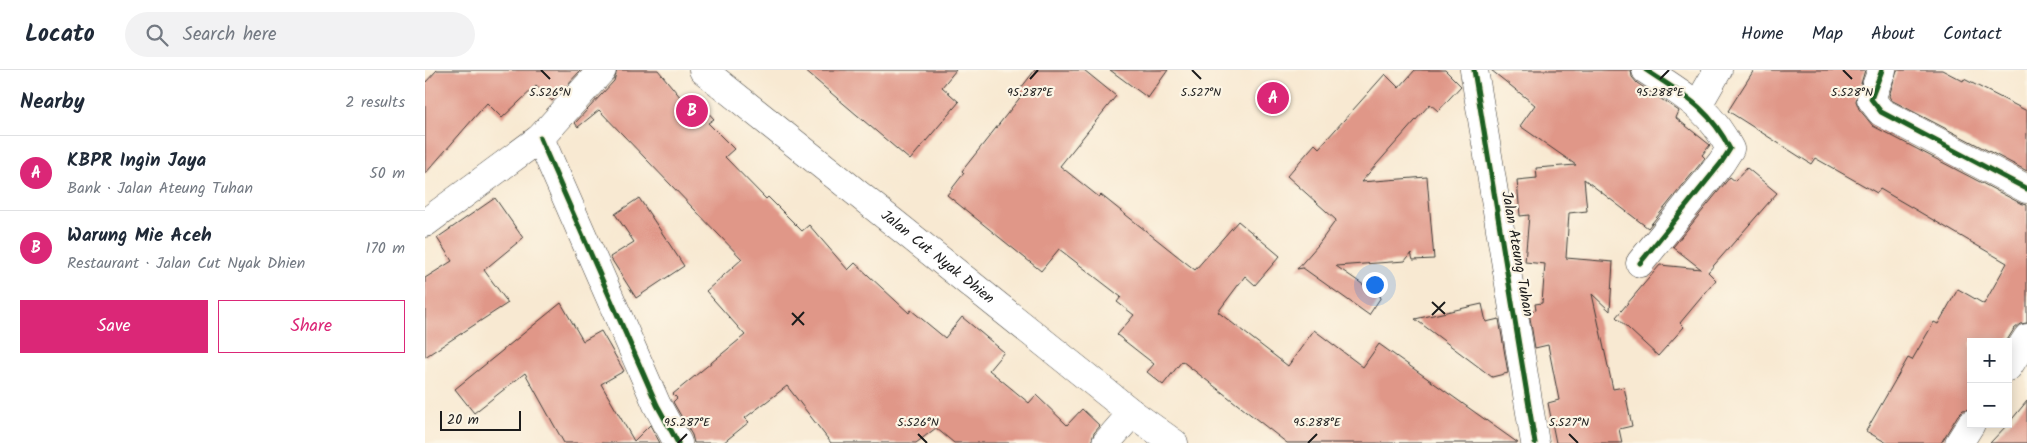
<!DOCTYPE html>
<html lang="en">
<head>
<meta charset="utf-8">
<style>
  :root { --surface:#fff; --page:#f2f2f3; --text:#1f2937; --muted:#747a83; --line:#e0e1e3; --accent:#db2777 }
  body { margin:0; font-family:Kalam,sans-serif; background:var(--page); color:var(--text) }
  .controls { position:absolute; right:15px; bottom:15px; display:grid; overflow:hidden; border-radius:0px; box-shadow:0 2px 12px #0003 }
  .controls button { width:45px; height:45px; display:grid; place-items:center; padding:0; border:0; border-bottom:1px solid var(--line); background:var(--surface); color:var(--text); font:25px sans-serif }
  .scale { position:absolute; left:15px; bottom:12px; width:81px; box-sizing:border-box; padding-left:5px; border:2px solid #1c1c1c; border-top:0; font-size:14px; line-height:18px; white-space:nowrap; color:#1c1c1c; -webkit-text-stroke:4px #fcf5e5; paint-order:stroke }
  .you { position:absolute; left:949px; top:214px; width:18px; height:18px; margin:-12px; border:4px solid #fff; border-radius:50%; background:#1a73e8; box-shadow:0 0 0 8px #1a73e833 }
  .badge { display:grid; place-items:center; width:32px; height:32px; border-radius:50%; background:var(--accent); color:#fff; font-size:16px; font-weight:700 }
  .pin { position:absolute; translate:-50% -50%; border:2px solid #fff; box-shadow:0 1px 5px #0006 }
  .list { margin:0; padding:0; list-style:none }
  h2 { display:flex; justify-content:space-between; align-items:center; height:65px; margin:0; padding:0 20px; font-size:21px }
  h2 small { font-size:16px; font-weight:400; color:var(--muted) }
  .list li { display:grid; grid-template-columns:32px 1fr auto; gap:15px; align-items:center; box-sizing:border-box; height:75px; padding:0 20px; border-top:1px solid var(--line) }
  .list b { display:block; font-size:19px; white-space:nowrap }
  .list p { margin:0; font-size:16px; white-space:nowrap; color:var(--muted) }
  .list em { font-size:16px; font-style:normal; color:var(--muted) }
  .actions { display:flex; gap:10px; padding:15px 20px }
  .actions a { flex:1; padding:11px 0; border:1px solid var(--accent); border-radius:0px; text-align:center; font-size:18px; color:var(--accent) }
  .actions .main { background:var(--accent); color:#fff }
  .icon { flex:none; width:28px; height:28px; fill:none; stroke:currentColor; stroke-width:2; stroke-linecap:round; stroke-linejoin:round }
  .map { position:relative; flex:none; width:1602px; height:373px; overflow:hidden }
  header { display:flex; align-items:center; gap:30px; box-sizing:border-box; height:70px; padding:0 25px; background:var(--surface); border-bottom:1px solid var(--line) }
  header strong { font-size:24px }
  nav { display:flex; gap:28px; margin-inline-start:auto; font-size:18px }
  .search { width:350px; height:45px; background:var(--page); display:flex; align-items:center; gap:12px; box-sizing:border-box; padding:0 18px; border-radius:28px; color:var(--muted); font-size:19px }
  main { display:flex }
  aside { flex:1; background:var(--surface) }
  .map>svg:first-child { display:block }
  .building { fill:#e09788 }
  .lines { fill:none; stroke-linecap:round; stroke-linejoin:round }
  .minor-casing { stroke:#3d3b37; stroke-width:29 }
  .tertiary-casing { stroke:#3d3b37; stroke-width:29 }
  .trunk-casing { stroke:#3d3b37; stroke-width:29 }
  .minor { stroke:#fff; stroke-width:28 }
  .tertiary { stroke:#fff; stroke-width:28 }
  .trunk { stroke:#fff; stroke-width:28 }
  .cycleway-casing { stroke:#fcf5e5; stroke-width:8 }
  .cycleway { stroke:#1b5e20; stroke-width:5 }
  .ticks { fill:none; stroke:#1c1c1c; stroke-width:2 }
  .labels { text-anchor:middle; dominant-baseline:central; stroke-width:4.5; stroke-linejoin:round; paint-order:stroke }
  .street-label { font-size:15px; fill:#1c1c1c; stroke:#fcf5e5 }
  .ticks-label { font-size:12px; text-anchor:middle; fill:#1c1c1c; stroke:#fcf5e5; stroke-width:4.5; stroke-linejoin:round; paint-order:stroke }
</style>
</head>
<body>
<header>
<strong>Locato</strong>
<div class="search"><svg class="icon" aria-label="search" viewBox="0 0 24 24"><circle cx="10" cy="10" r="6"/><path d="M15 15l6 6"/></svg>Search here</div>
<nav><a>Home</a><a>Map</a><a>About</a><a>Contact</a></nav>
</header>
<main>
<aside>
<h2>Nearby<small>2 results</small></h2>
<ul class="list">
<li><span class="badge">A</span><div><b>KBPR Ingin Jaya</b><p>Bank · Jalan Ateung Tuhan</p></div><em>50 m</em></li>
<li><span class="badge">B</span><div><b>Warung Mie Aceh</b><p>Restaurant · Jalan Cut Nyak Dhien</p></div><em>170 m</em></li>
</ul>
<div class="actions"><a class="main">Save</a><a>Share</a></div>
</aside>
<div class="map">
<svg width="1602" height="373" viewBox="0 0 1602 373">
  <rect width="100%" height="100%" fill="#fcf5e5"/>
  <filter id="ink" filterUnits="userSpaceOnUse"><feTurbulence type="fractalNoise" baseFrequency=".02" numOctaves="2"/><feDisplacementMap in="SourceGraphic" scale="10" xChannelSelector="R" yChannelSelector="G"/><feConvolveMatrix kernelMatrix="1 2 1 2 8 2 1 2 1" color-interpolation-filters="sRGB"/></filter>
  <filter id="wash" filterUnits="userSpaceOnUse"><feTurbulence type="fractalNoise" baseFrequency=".0096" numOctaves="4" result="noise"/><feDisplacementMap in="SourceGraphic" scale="20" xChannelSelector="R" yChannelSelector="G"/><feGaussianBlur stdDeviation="1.12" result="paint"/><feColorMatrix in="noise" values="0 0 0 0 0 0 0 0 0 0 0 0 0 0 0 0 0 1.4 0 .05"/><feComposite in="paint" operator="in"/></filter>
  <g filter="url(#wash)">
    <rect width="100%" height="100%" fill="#f8e9d2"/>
    <g id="blocks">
      <g class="building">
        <polygon points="12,0 156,0 127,31 111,16 77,48 62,33 0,104 0,13"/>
        <polygon points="192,0 233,0 261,34 269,27 289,49 283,53 309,79 300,87 341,129 343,127 377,161 384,155 423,200 430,193 484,243 486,240 520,268 537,247 579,282 564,300 604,333 611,325 642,355 657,339 675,356 669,363 666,373 529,373 511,358 491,373 406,373 362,316 320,348 324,352 298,373 269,373 267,365 248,332 252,328 248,324 320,265 281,221 317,189 174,40 153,57 150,53 189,11"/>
        <polygon points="379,0 531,0 517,17 534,32 485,90"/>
        <polygon points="610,0 659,0 691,26 635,96 674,127 676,125 770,200 813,151 855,186 830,215 820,206 793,242 863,296 889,260 938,297 954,274 1093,373 862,373 757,291 738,315 722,302 729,294 692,265 709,245 692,232 696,227 634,179 616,201 522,125 539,103 537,101 597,25 593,22"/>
        <polygon points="685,0 743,0 723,28"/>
        <polygon points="990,0 1020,0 1036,16 1013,41 1005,34 936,112 1002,107 1009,189 988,190 986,183 980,191 911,196 956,227 944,245 878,198 872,199 893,175 911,150 862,106 890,74 894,78 960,4 974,18"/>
        <polygon points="1066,0 1206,0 1207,7 1212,13 1254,41 1251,48 1285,75 1277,85 1280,88 1223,158 1159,109 1162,141 1144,143 1141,188 1188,192 1185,241 1167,224 1188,319 1199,317 1207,356 1194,359 1197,373 1131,373 1123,333 1134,330 1123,275 1110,278 1104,242 1111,240 1110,234 1117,233 1120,194 1100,192 1104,145 1095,146 1092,110 1112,108 1111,98 1151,95 1095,56 1110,35"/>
        <polygon points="1329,0 1440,0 1431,31 1434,39 1448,56 1595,133 1602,135 1602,253 1595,254 1589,259 1581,272 1546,272 1546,339 1538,340 1533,345 1516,373 1462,373 1441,361 1483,288 1487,290 1509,252 1513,254 1533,219 1559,234 1582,193 1455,119 1452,123 1390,88 1386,94 1303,41"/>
        <polygon points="1472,0 1517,0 1538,11 1539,9 1602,41 1602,101 1466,30 1464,26"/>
        <polygon points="1322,98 1352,123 1283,202 1291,210 1255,253 1259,257 1233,286 1191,247 1235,195 1276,199 1248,177 1305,107 1310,111"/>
        <polygon points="70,128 98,168 59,200 83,233 0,287 0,208 27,191 12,168"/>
        <polygon points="214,128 259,196 211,228 185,187 209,172 190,144"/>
        <polygon points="136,233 158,271 176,261 199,301 176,314 209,371 225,355 235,373 139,373 100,303 49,343 30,319"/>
        <polygon points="1057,234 1061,252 1074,249 1083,303 1067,307 990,249"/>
        <polygon points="1602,331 1602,373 1565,373 1583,354"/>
      </g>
    </g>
  </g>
  <g filter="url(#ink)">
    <use href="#blocks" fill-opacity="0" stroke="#3d3b37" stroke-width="1"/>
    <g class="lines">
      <defs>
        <g id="minor">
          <polyline points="1457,0 1446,29 1456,42 1602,119"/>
          <polyline points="1273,35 1293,0"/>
          <polyline points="115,68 232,335 253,373"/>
          <polyline points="0,153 115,68 177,0"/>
          <path d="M1215 193 1296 93 1305 79C1284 37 1258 25 1221 0"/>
          <polyline points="1583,297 1602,268"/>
          <polyline points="681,373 707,343"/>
          <polyline points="1534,373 1546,354"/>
        </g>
        <polyline id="tertiary" points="1049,0 1110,373"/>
        <g id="trunk">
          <path id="s1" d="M278 0 707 343 749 373"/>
        </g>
      </defs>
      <use href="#minor" class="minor-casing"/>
      <use href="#tertiary" class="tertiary-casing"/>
      <use href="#trunk" class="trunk-casing"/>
      <use href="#minor" class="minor"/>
      <use href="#tertiary" class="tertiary"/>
      <use href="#trunk" class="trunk"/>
      <defs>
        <g id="cycleway">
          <polyline points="1049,0 1110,373"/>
          <polyline points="1457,0 1446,29 1456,42 1602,119"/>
          <polyline points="115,68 232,335 253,373"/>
          <path d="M1215 193 1296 93 1305 79C1284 37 1258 25 1221 0"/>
        </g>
      </defs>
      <use href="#cycleway" class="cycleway-casing"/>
      <use href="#cycleway" class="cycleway"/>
    </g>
  </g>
  <path class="ticks" d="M116 0 125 9M767 0 776 9M1418 0 1427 9M605 9 613 0M1235 9 1244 0M1007 232 1020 244M367 243 379 255M1007 245 1020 232M367 255 379 242M493 364 502 373M1144 364 1153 373M253 373 262 364M883 373 892 364"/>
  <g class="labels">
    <g class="street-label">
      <text transform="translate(1092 184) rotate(80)">Jalan Ateung Tuhan</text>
      <text stroke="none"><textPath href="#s1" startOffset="300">Jalan Cut Nyak Dhien</textPath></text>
    </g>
  </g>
  <g class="ticks-label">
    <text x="1427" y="26">5.528°N</text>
    <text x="125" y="26">5.526°N</text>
    <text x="776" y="26">5.527°N</text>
    <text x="605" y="26">95.287°E</text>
    <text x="1235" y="26">95.288°E</text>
    <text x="262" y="356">95.287°E</text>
    <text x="892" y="356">95.288°E</text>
    <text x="493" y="356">5.526°N</text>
    <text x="1144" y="356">5.527°N</text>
  </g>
</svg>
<div class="controls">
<button>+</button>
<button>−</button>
</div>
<div class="scale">20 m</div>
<div class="you"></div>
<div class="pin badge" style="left:848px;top:28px">A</div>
<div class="pin badge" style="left:267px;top:41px">B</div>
</div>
</main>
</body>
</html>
